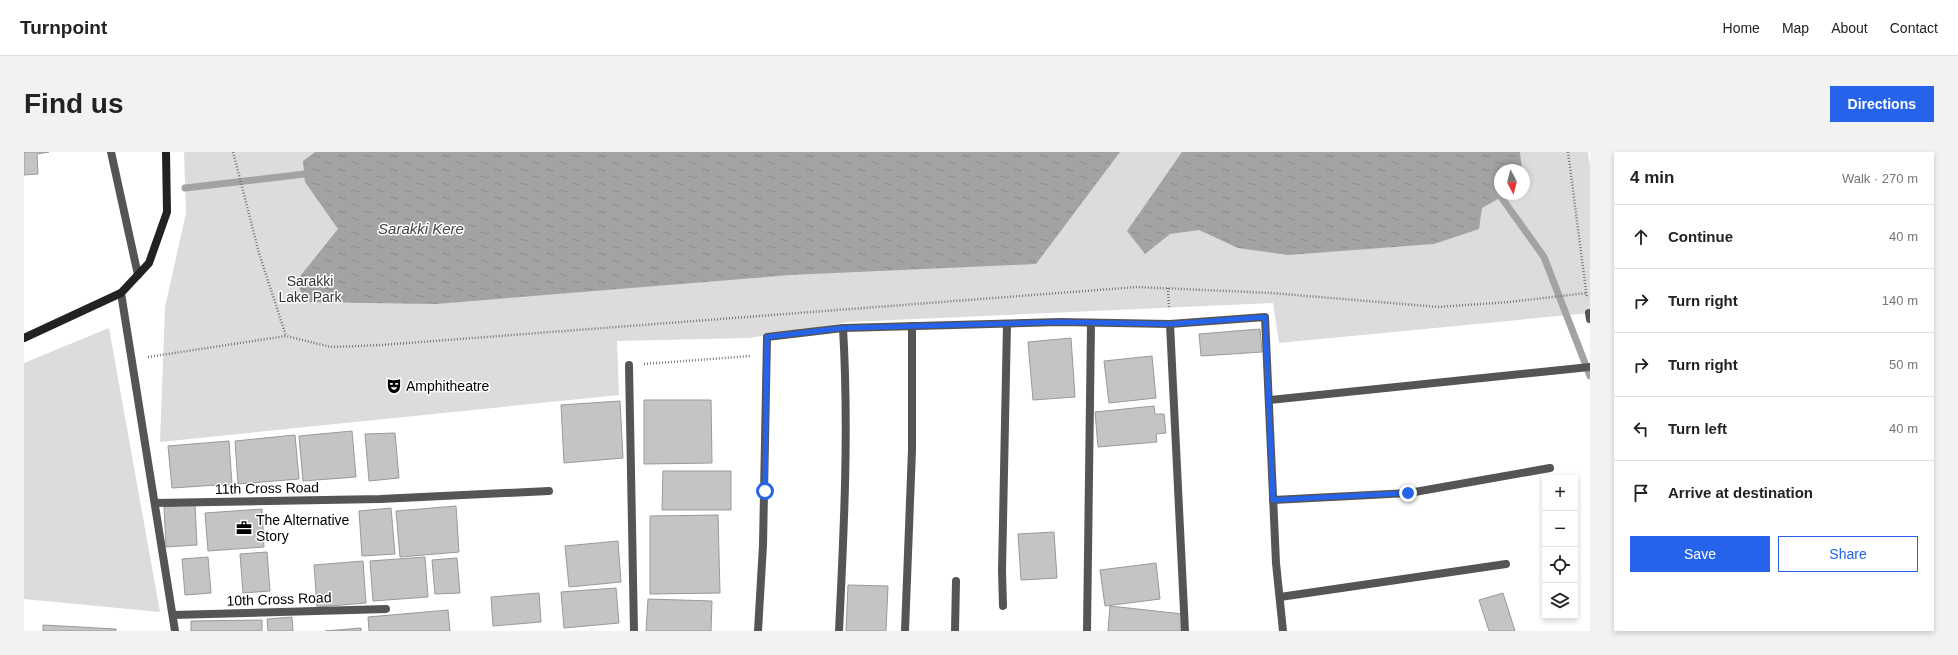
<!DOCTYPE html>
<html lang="en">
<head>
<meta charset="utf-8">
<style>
  :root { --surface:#fff; --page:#f2f2f2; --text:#222; --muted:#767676; --line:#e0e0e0; --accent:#2563eb }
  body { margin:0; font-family:Helvetica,sans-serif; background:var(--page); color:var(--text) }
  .controls { position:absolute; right:12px; bottom:12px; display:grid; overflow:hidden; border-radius:0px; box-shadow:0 2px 6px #0003 }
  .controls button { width:36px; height:36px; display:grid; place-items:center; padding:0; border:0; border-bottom:1px solid var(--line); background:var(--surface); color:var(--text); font:20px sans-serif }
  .compass { position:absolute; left:1470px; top:12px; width:36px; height:36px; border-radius:50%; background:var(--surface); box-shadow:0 2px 6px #0003; rotate:173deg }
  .stop { position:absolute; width:12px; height:12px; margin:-9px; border:3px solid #2563eb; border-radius:50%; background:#fff }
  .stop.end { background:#2563eb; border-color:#fff; box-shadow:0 1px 4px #0008 }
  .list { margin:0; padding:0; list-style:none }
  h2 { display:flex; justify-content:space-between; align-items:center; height:52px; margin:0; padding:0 16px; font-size:17px }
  h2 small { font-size:13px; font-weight:400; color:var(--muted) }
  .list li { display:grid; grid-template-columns:26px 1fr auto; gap:12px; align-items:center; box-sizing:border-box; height:64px; padding:0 16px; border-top:1px solid var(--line) }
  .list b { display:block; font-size:15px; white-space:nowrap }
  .list em { font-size:13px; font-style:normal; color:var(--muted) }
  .actions { display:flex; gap:8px; padding:12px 16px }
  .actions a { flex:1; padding:9px 0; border:1px solid var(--accent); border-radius:0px; text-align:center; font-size:14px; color:var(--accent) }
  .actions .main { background:var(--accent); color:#fff }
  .icon { flex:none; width:22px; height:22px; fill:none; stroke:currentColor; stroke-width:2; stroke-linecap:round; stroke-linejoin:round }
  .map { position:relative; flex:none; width:1566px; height:479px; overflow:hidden; border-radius:0px }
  header { display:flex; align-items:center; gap:24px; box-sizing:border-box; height:56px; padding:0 20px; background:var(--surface); border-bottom:1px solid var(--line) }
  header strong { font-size:19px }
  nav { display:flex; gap:22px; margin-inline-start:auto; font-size:14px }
  .intro { display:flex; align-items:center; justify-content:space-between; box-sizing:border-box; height:96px; padding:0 24px }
  h1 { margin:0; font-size:28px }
  .button { padding:10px 18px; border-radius:0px; background:var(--accent); color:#fff; font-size:14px; font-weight:700 }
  main { display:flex; gap:24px; padding:0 24px }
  aside { flex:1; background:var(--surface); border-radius:0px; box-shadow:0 2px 6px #0003 }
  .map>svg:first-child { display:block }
  .green { fill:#dcdcdc; fill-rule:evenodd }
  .water { fill:url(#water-ripples) }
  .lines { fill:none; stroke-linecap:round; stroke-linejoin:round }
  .stream { stroke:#a3a3a3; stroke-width:7 }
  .building { fill:#c4c4c4; stroke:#999 }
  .path { stroke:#777; stroke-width:2.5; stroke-dasharray:1 2; stroke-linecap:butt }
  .minor { stroke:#555; stroke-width:8 }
  .tertiary { stroke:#555; stroke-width:8 }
  .secondary { stroke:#222; stroke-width:8 }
  .route { stroke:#2563eb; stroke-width:5 }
  .labels { text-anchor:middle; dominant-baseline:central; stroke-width:3; stroke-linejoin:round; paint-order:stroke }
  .park-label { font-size:14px; fill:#333; stroke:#fff }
  .poi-label { font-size:14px; fill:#000; stroke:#fff; text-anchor:start }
  .street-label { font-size:14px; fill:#000; stroke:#fff }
  .water-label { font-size:15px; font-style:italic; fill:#444; stroke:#fff }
</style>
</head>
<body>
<header>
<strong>Turnpoint</strong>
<nav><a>Home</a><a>Map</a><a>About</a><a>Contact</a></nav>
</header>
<div class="intro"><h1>Find us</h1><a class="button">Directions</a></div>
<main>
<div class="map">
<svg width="1566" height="479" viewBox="0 0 1566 479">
  <defs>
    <pattern id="water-ripples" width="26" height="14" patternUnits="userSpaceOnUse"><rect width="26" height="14" fill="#a3a3a3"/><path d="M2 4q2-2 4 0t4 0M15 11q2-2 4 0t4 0" fill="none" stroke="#8b8b8b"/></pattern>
  </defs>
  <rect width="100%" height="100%" fill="#fff"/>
  <g class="green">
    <path d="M160 0H1564L1566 14V161L1255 191 1249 151 825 170 725 186 593 189 595 243 136 290 141 155 162 61ZM1476 18H1500V42H1476Z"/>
    <polygon points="85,176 136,460 0,447 0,211"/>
  </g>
  <g class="water">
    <polygon points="291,0 1096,0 1012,112 766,123 412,152 280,150 273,128 314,77 281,30 279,9"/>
    <polygon points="1158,0 1496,0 1498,18 1476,18 1476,42 1483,42 1458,56 1455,77 1410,92 1264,103 1214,96 1175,78 1146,82 1121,102 1103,79"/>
  </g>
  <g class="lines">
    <g class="stream">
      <polyline points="161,36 289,21"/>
      <polyline points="1472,38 1520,105 1566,224"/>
    </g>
  </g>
  <g class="building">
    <polygon points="0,0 25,0 13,2 14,22 0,23"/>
    <polygon points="1236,177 1238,200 1177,204 1175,182"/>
    <polygon points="1047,186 1051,245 1009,248 1004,190"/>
    <polygon points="1128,204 1132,246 1085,251 1080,209"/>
    <polygon points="620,248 687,248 688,311 620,312"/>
    <polygon points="596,249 599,306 540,311 537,253"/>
    <polygon points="1130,254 1131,262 1140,262 1142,281 1132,282 1133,290 1074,295 1071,260"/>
    <polygon points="328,279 332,325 279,329 275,284"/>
    <polygon points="371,281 375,326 345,329 341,282"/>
    <polygon points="271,283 275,327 214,332 211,289"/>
    <polygon points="205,289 208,332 148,336 144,294"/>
    <polygon points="639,319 707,319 707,358 638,358"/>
    <polygon points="171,353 173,393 142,395 140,355"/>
    <polygon points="432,354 435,400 376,405 372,359"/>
    <polygon points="367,356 371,402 338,404 335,359"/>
    <polygon points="238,357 240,395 184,399 181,361"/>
    <polygon points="694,363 696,441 626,442 626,364"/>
    <polygon points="1030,380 1033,426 997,428 994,382"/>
    <polygon points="594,389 597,430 545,435 541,394"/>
    <polygon points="243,400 246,439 219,441 216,402"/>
    <polygon points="184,405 187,441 161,443 158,407"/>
    <polygon points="401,405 404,445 349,449 346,409"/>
    <polygon points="433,406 436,441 411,442 408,408"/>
    <polygon points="339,409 342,451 293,455 290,413"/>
    <polygon points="1132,411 1136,447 1081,454 1076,418"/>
    <polygon points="824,433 864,434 862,479 822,479"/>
    <polygon points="592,436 595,471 540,476 537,440"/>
    <polygon points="515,441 517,470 469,474 467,445"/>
    <polygon points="1479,441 1491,479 1465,479 1455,448"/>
    <polygon points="624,447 688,449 687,479 622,479"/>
    <polygon points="1086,454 1159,462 1157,479 1084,479"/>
    <polygon points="424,458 426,479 345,479 344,465"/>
    <polygon points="268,465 269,479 244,479 243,467"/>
    <polygon points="238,468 238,479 167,479 167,469"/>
    <polygon points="19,473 92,477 92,479 19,479"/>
    <polygon points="337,476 337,479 301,479"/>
  </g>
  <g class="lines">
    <g class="path">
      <polyline points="209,0 235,101 262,184"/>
      <polyline points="1544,0 1563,146"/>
      <polyline points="1144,136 1145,156"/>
      <polyline points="124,205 262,184 307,195 358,193 1113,135 1248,141 1414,155 1485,150 1563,141"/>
      <polyline points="620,212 727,204"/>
    </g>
    <g class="minor">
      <polyline points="87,0 114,123"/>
      <polyline points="1565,161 1566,167"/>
      <polyline points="1146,172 1161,479"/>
      <polyline points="605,213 610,479"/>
      <polyline points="1245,248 1566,215"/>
      <polyline points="1249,348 1385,341 1526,316"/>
      <polyline points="131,351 356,347 525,339"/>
      <polyline points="1256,445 1482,412"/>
      <polyline points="979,454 978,419 983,172"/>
      <polyline points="149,463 362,457"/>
      <polyline points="734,479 739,393 743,185 819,176 1036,170 1146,172 1241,165 1252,411 1259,479"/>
      <path d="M815 479C820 378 825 277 819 176"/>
      <polyline points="881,479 888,298 888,174"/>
      <polyline points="931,479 932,429"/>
      <polyline points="1063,479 1067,171"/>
    </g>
    <polyline class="tertiary" points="97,141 151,479"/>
    <polyline class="secondary" points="0,186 97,141 125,111 143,60 142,0"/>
  </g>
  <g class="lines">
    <polyline class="route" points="741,339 743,185 819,176 1036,170 1146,172 1241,165 1249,348 1384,341"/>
  </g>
  <defs>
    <symbol id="theatre-bare" viewBox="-9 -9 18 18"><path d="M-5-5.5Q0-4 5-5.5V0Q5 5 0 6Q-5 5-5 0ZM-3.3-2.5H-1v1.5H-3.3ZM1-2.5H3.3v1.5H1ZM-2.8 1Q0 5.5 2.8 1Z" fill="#000" stroke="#fff" stroke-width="2.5" paint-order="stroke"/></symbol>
    <symbol id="office-bare" viewBox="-9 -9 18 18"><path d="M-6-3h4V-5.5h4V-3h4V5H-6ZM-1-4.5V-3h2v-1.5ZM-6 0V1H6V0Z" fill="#000" stroke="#fff" stroke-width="2.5" paint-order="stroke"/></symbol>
  </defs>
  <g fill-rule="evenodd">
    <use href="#theatre-bare" x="359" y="223" width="22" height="22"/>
    <use href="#office-bare" x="209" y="365" width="22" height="22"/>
  </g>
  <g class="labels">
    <g class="park-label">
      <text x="286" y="129">Sarakki<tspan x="286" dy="16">Lake Park</tspan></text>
    </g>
    <g class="poi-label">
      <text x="382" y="234">Amphitheatre</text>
      <text x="232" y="368">The Alternative<tspan x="232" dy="16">Story</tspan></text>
    </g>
    <g class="street-label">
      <text transform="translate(243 336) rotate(-1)">11th Cross Road</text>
      <text transform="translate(255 447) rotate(-2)">10th Cross Road</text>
    </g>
    <g class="water-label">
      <text x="397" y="76">Sarakki Kere</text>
    </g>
  </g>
</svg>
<div class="controls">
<button>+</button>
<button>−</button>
<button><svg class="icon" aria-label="locate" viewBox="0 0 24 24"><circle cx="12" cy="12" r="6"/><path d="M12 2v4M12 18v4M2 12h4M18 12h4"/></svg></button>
<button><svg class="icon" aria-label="layers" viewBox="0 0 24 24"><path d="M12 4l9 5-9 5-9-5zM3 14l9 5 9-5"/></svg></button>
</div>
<svg class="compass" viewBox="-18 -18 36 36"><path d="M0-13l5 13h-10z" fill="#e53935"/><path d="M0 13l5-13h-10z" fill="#767676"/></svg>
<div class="stop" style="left:741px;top:339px"></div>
<div class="stop end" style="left:1384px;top:341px"></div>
</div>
<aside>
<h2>4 min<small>Walk · 270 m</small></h2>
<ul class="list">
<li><svg class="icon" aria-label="ahead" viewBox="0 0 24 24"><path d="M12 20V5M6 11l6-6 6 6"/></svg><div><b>Continue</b></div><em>40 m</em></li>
<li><svg class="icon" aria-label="right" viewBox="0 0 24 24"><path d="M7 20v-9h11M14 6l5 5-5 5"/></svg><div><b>Turn right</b></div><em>140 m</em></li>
<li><svg class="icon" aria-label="right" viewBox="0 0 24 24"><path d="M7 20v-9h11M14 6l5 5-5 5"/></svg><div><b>Turn right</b></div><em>50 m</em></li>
<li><svg class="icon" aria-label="left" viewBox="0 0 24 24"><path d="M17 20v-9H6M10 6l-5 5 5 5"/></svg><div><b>Turn left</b></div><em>40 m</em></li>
<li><svg class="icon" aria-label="arrive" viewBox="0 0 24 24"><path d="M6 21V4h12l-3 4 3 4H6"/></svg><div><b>Arrive at destination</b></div></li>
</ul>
<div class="actions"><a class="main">Save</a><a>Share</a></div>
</aside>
</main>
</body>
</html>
